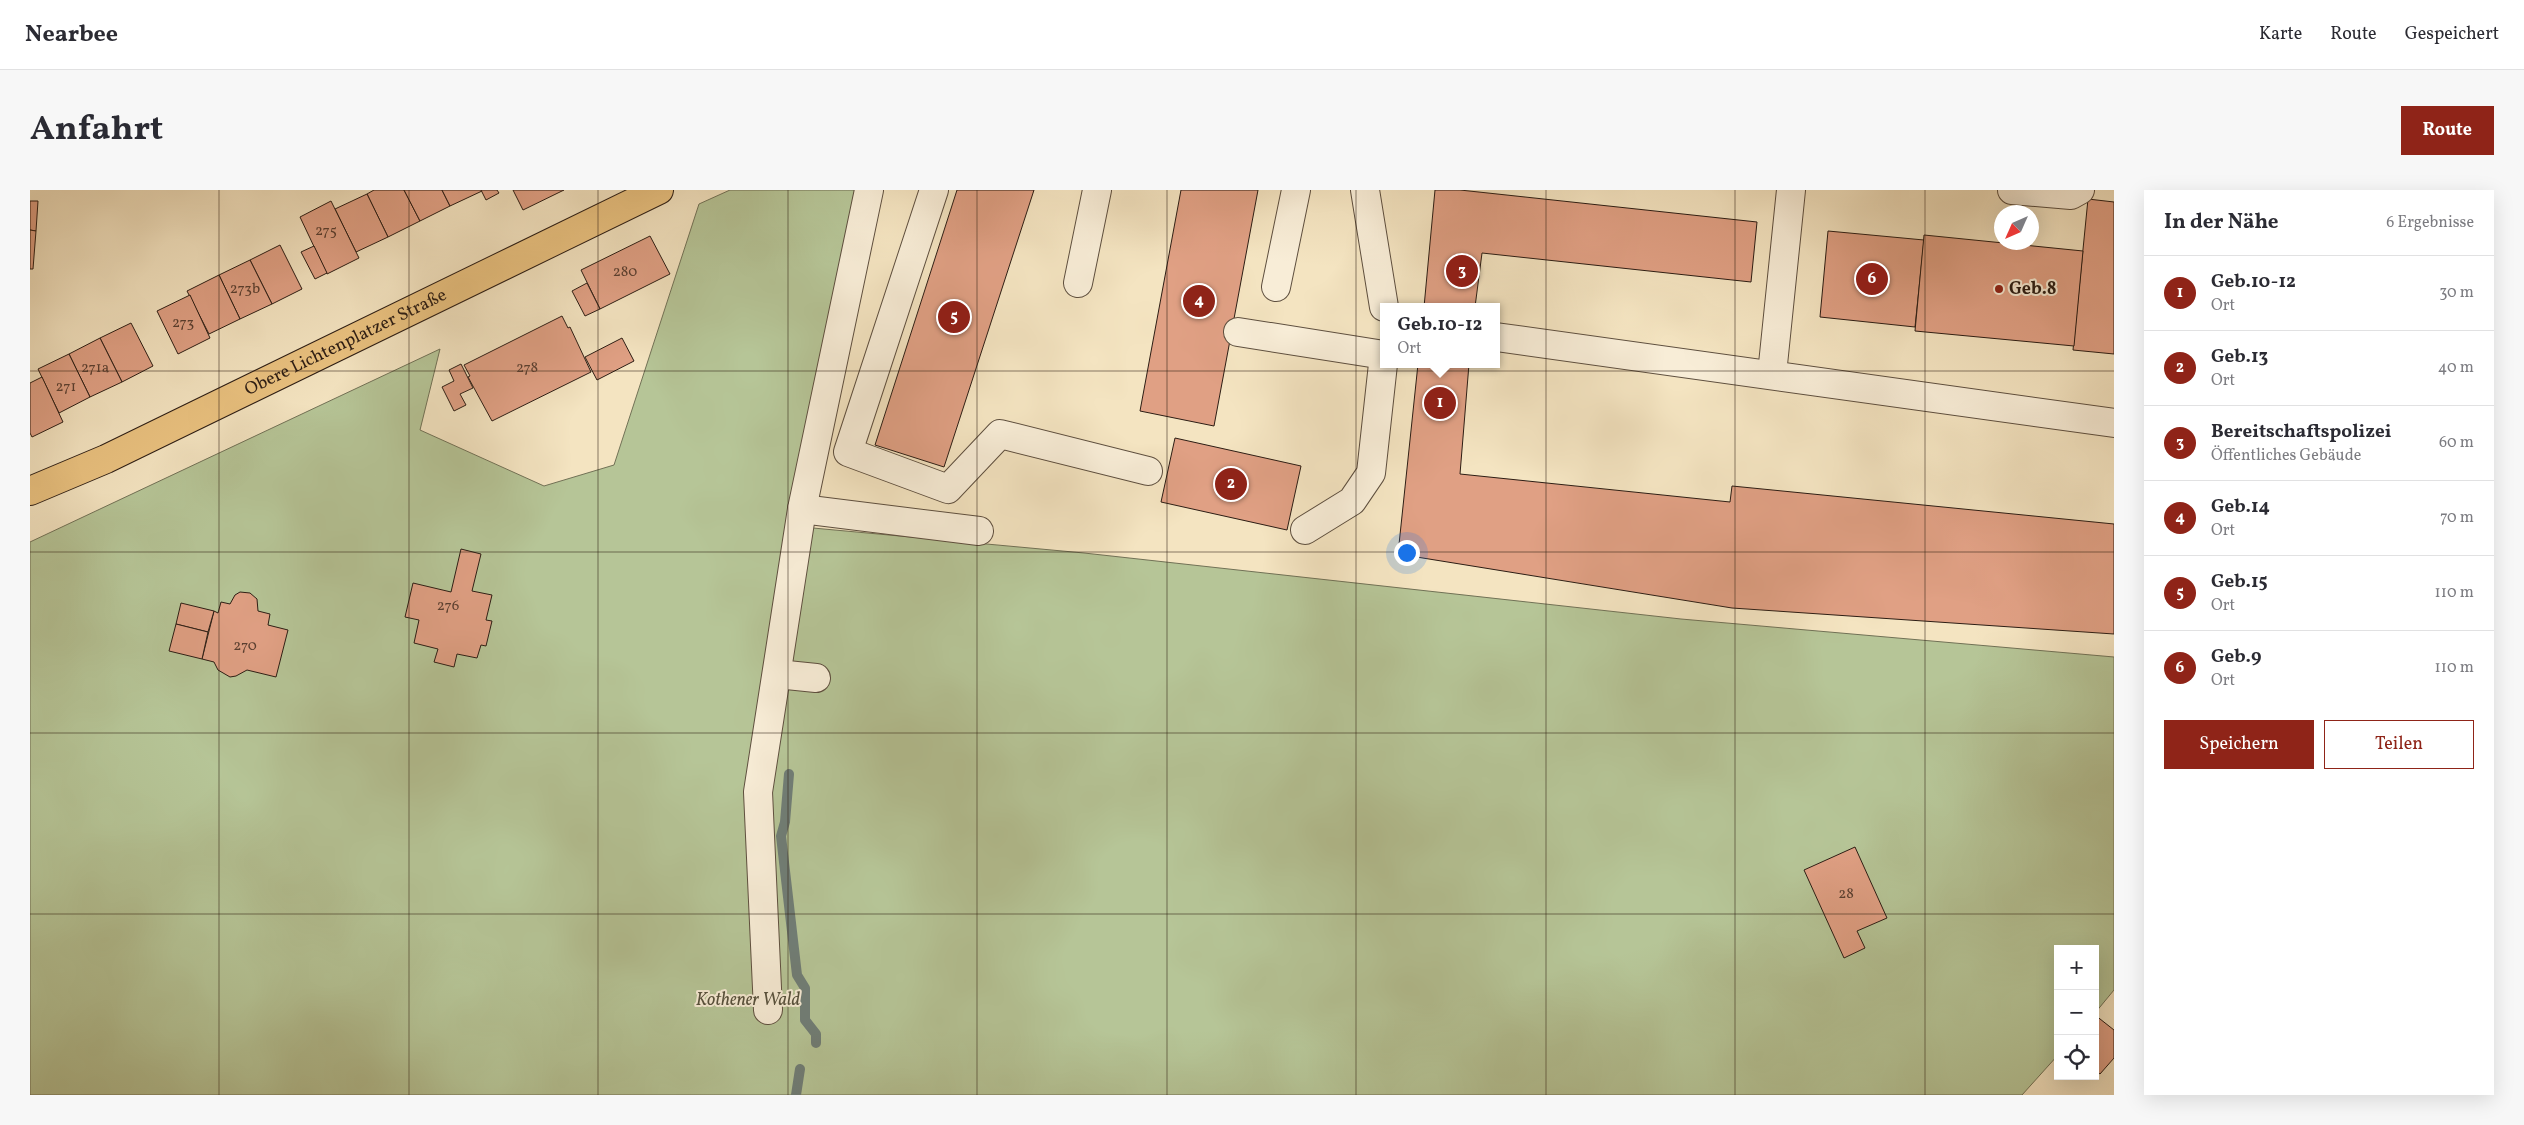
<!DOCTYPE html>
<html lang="de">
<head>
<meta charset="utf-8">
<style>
  :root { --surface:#fff; --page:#f7f7f7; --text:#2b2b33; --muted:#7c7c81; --line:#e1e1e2; --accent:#8f2418 }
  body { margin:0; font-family:Vollkorn,serif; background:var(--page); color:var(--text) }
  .controls { position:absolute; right:15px; bottom:15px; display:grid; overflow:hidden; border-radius:0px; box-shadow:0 5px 20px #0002 }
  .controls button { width:45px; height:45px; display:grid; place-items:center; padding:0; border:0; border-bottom:1px solid var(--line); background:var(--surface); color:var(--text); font:25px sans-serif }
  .compass { position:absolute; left:1964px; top:15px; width:45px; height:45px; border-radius:50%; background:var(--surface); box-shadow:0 5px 20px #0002; rotate:225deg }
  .you { position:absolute; left:1376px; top:362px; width:18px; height:18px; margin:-12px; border:4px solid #fff; border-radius:50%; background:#1a73e8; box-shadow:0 0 0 8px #1a73e833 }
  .badge { display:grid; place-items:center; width:32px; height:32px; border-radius:50%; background:var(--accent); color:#fff; font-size:16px; font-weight:700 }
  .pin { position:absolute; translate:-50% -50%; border:2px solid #fff; box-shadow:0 1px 5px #0006 }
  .popup { position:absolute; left:1350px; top:113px; width:120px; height:65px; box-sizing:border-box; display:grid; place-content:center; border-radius:0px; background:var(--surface); filter:drop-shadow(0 1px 4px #0005); font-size:16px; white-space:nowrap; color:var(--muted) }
  .popup b { font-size:19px; color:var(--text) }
  .popup::after { content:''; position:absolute; left:50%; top:100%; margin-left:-10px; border:10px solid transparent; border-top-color:var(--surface) }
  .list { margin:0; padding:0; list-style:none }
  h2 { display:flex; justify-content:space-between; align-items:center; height:65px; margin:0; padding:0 20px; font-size:21px }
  h2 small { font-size:16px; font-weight:400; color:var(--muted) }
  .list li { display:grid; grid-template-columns:32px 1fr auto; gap:15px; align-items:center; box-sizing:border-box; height:75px; padding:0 20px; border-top:1px solid var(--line) }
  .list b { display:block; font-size:19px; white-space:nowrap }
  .list p { margin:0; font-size:16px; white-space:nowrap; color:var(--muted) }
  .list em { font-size:16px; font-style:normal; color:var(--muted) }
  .actions { display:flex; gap:10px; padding:15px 20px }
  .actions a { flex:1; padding:11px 0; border:1px solid var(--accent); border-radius:0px; text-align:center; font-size:18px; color:var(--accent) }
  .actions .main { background:var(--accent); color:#fff }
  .icon { flex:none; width:28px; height:28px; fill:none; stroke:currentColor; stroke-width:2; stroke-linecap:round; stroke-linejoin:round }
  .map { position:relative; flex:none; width:2084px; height:905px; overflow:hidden; border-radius:0px }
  header { display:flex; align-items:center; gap:30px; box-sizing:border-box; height:70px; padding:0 25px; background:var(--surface); border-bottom:1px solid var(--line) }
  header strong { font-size:24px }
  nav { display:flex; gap:28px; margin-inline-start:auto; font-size:18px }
  .intro { display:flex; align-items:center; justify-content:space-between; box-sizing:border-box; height:120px; padding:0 30px }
  h1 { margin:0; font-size:35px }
  .button { padding:12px 22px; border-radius:0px; background:var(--accent); color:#fff; font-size:18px; font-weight:700 }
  main { display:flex; gap:30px; padding:0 30px }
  aside { flex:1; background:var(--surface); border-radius:0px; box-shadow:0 5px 20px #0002 }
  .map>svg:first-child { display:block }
  .green { fill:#b6c597; stroke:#717156 }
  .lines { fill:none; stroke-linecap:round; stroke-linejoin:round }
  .stream { stroke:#707e77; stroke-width:10 }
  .building { fill:#e0a084; stroke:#2c1d14 }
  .minor-casing { stroke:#5e4f3f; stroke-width:30 }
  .major-casing { stroke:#2c1d14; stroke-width:30 }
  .minor { stroke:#f8edd7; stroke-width:28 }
  .major { stroke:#eac280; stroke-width:28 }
  .grid { fill:none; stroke:#2c1d14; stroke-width:1; stroke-opacity:0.55 }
  .poi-dot { fill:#8f2418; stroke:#f8edd7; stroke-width:2 }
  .labels { text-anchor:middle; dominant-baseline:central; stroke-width:4; stroke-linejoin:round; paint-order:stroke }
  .number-label { font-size:15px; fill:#593e30 }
  .poi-label { font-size:18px; font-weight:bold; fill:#2c1d14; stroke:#f8edd7; text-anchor:start }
  .street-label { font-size:18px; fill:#2c1d14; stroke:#f8edd7 }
  .park-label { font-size:18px; font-style:italic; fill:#554f3b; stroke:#f8edd7 }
</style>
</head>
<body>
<header>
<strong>Nearbee</strong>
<nav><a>Karte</a><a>Route</a><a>Gespeichert</a></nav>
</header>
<div class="intro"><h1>Anfahrt</h1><a class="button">Route</a></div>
<main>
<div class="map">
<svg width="2084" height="905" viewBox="0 0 2084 905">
  <rect width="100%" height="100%" fill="#f4e4c1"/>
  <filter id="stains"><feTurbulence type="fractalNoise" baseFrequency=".004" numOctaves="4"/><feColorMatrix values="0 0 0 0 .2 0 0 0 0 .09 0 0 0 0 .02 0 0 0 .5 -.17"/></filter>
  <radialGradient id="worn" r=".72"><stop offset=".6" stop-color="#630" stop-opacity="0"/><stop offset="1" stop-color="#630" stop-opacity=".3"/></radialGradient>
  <polygon class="green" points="700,0 829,0 763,320 783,338 1054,363 1651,429 2084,467 2084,800 2065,823 2065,759 2028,759 2028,865 1992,905 0,905 0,352 410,159 390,240 514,296 584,275 669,14"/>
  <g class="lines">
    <g class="stream">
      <polyline points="759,584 755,632 751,646 767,785 775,798 775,830 786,844 786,853"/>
      <polyline points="766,905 770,879"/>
    </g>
  </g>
  <g class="building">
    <polygon points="344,0 374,0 390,31 358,47 337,4"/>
    <polygon points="374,0 412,0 420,16 390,31"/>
    <polygon points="412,0 451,0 452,1 420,16"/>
    <polygon points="451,0 467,0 469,3 456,10"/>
    <polygon points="483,0 534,0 493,20"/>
    <polygon points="927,0 1004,0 914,277 845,255"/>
    <polygon points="1151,0 1228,0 1184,236 1110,221"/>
    <polygon points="1405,0 1430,0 1727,32 1721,92 1452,63 1445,117 1394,117"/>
    <polygon points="337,4 358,47 326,62 305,19"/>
    <polygon points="2058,9 2084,12 2084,164 2043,160"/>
    <polygon points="0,11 8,11 6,41 0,40"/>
    <polygon points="301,11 329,68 297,84 270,27"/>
    <polygon points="0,40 6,41 3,79 0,79"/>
    <polygon points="1798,41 1894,50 1885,137 1790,127"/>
    <polygon points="1894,45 2053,61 2044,156 1885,141"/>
    <polygon points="620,46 640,84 570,119 551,80"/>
    <polygon points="250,55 272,99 242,114 220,70"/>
    <polygon points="284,56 297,83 285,89 271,62"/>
    <polygon points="220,70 242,114 210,129 189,85"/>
    <polygon points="189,85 210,129 179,144 157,101"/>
    <polygon points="557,93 570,119 555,126 542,101"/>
    <polygon points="160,105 180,148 148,164 127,121"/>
    <polygon points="532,126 538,138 540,137 561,182 462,231 438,187 440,186 434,175"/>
    <polygon points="101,133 123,176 92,192 70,148"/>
    <polygon points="70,148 92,192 60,207 39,164"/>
    <polygon points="592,148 604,171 567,190 555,167"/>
    <polygon points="39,164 60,207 29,223 8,179"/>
    <polygon points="431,174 443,198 430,204 436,215 424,221 412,197 424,191 419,180"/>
    <polygon points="1388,174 1439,174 1430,284 1700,312 1702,296 2084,334 2084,444 1702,418 1368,364"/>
    <polygon points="12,187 33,232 2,247 0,243 0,193"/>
    <polygon points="1145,248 1271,276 1257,340 1131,312"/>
    <polygon points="431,359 451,364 442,401 462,405 456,430 462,431 456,456 451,455 447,468 427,464 424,477 404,472 408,459 384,453 389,430 375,427 383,393 421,402"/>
    <polygon points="210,402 220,403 227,409 228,421 240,424 238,435 258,440 246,487 217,480 206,486 200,487 188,480 184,472 172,469 184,421 188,423 191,412 200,414 205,405"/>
    <polygon points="151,413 184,421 178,442 146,434"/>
    <polygon points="146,434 178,442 172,469 139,461"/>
    <polygon points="1825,657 1857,728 1827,741 1835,758 1814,768 1774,680"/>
    <polygon points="2065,825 2084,840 2084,868 2070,884 2065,880"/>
  </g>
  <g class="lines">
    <defs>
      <g id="minor">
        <polyline points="904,0 818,262 918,299 970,244 1118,281"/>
        <polyline points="1335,0 1354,117"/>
        <polyline points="1982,0 2041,5 2050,0"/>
        <polyline points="1048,93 1067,0"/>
        <polyline points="1246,97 1266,0"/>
        <polyline points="1208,142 1354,165"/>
        <polyline points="1466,147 2084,233"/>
        <polyline points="1742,184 1761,0"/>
        <polyline points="772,319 949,341"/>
        <polyline points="1275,340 1322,311 1341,283 1354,165"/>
        <polyline points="747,484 786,488"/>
        <polyline points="738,820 728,602 772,319 839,0"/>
      </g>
      <g id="major">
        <path id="s1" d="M0 301 76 269 629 0"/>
      </g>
    </defs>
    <use href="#minor" class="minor-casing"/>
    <use href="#major" class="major-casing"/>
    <use href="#minor" class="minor"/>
    <use href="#major" class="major"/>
  </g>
  <path class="grid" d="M189 0V905M379 0V905M568 0V905M758 0V905M947 0V905M1137 0V905M1326 0V905M1516 0V905M1705 0V905M1895 0V905M0 181H2084M0 362H2084M0 543H2084M0 724H2084"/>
  <circle class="poi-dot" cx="1969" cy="99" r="5"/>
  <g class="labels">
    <g class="number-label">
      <text x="296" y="41">275</text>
      <text x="595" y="82">280</text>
      <text x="215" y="99">273b</text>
      <text x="153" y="133">273</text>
      <text x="65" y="178">271a</text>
      <text x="497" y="178">278</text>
      <text x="36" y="197">271</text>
      <text x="418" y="416">276</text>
      <text x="215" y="456">270</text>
      <text x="1816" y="704">28</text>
    </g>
    <g class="poi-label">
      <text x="1979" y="99">Geb.8</text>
    </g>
    <g class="street-label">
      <text stroke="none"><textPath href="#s1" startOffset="349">Obere Lichtenplatzer Straße</textPath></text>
    </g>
    <g class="park-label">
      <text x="718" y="810">Kothener Wald</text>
    </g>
  </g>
  <rect width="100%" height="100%" filter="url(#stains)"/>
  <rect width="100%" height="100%" fill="url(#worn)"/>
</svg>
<div class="controls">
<button>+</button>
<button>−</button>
<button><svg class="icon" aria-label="locate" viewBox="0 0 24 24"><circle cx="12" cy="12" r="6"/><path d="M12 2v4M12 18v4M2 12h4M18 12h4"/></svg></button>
</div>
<svg class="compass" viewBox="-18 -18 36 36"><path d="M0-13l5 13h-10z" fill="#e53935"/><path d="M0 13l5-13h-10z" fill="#7c7c81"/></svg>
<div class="you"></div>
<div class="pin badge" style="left:1410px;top:213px">1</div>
<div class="popup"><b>Geb.10-12</b>Ort</div>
<div class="pin badge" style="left:1201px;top:294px">2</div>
<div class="pin badge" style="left:1432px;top:81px">3</div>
<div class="pin badge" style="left:1169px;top:111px">4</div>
<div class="pin badge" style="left:924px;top:127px">5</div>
<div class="pin badge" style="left:1842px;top:89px">6</div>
</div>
<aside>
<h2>In der Nähe<small>6 Ergebnisse</small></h2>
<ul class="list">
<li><span class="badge">1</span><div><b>Geb.10-12</b><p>Ort</p></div><em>30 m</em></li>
<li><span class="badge">2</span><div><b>Geb.13</b><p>Ort</p></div><em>40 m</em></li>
<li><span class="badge">3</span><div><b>Bereitschaftspolizei</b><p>Öffentliches Gebäude</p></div><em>60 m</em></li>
<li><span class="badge">4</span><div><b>Geb.14</b><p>Ort</p></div><em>70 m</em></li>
<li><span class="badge">5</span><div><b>Geb.15</b><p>Ort</p></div><em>110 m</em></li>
<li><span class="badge">6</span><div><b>Geb.9</b><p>Ort</p></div><em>110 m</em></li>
</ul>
<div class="actions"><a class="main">Speichern</a><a>Teilen</a></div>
</aside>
</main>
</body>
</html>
